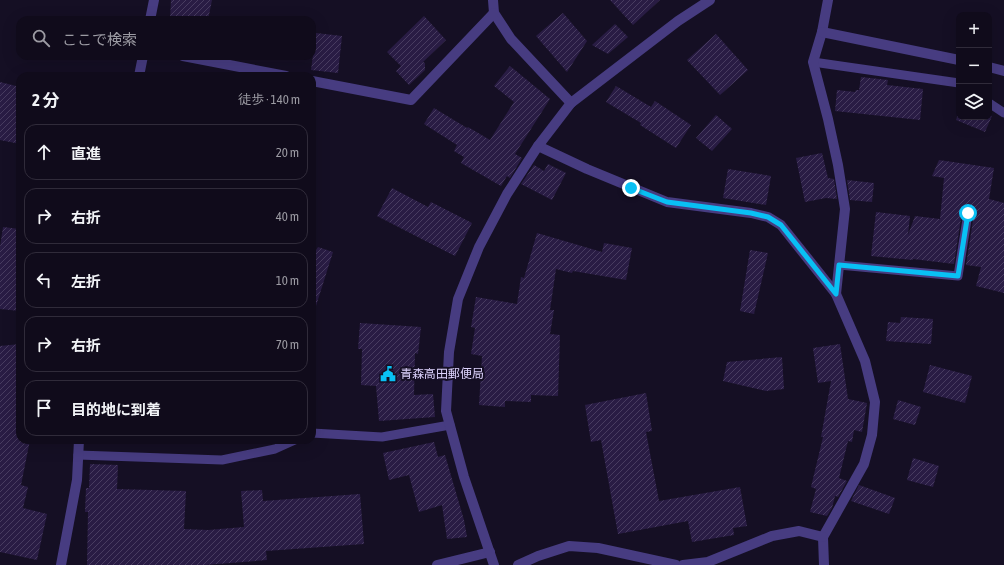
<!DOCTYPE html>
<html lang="ja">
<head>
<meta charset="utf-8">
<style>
  :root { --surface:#100b1b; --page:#1e1928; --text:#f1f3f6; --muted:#9c9ba3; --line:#302b3a }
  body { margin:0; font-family:"Asap Condensed","Noto Sans JP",sans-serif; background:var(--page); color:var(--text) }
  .controls { position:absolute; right:12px; top:12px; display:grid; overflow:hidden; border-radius:8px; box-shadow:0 4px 16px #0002 }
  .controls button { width:36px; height:36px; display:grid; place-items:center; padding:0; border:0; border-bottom:1px solid var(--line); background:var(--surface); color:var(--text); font:20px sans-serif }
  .stop { position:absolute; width:12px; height:12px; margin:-9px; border:3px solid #09c0f4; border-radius:50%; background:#fff }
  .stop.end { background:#09c0f4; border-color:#fff; box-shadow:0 1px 4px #0008 }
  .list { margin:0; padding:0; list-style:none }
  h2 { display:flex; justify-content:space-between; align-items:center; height:52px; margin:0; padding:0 16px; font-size:17px }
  h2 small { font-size:13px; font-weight:400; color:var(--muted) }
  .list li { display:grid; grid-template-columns:26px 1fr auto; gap:12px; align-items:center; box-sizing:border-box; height:56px; margin:0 8px 8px; padding:0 8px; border:1px solid var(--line); border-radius:12px }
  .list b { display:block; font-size:15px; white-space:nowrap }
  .list em { font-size:13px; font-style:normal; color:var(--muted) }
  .icon { flex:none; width:22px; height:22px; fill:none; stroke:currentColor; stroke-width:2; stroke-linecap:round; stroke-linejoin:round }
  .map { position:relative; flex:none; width:1004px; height:565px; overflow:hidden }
  .search { position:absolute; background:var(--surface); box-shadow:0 4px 16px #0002; left:16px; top:16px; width:300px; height:44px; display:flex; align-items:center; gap:10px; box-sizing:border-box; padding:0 14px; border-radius:12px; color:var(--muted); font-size:15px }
  .panel { position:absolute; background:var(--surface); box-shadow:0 4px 16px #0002; left:16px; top:72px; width:300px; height:372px; border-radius:12px }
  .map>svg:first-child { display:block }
  .building { fill:url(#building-hatch) }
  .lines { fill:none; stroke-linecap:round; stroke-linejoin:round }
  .service { stroke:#473c81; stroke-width:9 }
  .minor { stroke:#473c81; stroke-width:10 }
  .route { stroke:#09c0f4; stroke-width:5 }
  .labels { text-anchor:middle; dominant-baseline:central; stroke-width:4; stroke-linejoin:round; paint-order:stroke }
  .poi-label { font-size:12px; fill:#ddd3fd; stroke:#150f24; text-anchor:start }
</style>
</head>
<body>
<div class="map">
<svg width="1004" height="565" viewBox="0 0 1004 565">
  <defs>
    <pattern id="building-hatch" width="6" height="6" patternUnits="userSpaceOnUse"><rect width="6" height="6" fill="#291c44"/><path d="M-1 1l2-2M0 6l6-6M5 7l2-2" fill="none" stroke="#483c60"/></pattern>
  </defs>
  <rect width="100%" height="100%" fill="#150f24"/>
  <g class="building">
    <polygon points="171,0 212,0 208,20 170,20"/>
    <polygon points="610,0 660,0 633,25"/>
    <polygon points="563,13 587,41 567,72 536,36"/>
    <polygon points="424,16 446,40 423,62 425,63 425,70 409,85 396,71 401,66 387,52"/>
    <polygon points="615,24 628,37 608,54 592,45"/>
    <polygon points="316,33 342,36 338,73 311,70"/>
    <polygon points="716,34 748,70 720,95 687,60"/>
    <polygon points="510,66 550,99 515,154 522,158 510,178 507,176 501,186 461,163 464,157 454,151 457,145 424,124 434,108 467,128 468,127 490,140 514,102 494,86"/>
    <polygon points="861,77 888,80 887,85 923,89 920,120 835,111 837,90 855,92 856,90 859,90"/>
    <polygon points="0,82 20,87 20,144 0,140"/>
    <polygon points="616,86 651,107 655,101 691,125 676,148 640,125 641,123 606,102"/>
    <polygon points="959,112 959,117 989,117 989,115 992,116 985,132 956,120"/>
    <polygon points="716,115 732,129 712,151 696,138"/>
    <polygon points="822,153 828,178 834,179 837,199 826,198 805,202 796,158"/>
    <polygon points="939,160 994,168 989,199 1004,203 1004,293 976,286 981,267 966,265 974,214 973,211 969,207 966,208 962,212 954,264 913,259 913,260 871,256 876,212 910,216 908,235 915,216 940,219 944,178 932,176"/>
    <polygon points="548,164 566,173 552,200 521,184 534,165 544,171"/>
    <polygon points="728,169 771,176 766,205 723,198"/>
    <polygon points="847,180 874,183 872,202 850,200"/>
    <polygon points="392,188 428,207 431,202 472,223 455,256 377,216"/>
    <polygon points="3,227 20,229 20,311 0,309 0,247"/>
    <polygon points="537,233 602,252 604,243 632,248 626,280 573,271 572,273 556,269 550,310 554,310 550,334 560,335 558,396 531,395 531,402 505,401 505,407 479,405 482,356 471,354 475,328 471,327 476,297 517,304 521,277 524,278"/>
    <polygon points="318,247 333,252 316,306 312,305 312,256"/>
    <polygon points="750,250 768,253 754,314 740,311"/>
    <polygon points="901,317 933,319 931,344 886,341 888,322 900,323"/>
    <polygon points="360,323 421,327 418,354 415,353 414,395 433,394 435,417 379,421 376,386 361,385 362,349 358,349"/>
    <polygon points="20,344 20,440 30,440 21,485 28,487 23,508 47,514 37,560 0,552 0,346"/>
    <polygon points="840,344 848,399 867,403 862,432 854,430 852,442 848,441 839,478 847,481 838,497 835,496 832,508 827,516 810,512 816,489 811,487 823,437 821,437 831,381 818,383 813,348"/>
    <polygon points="782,357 784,389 766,391 723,381 727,362"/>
    <polygon points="930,365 972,376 965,403 923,392"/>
    <polygon points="646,393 652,431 646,432 659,501 740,487 747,526 733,528 734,535 692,542 688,521 618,534 601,440 591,442 585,405"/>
    <polygon points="898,400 921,407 915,425 893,419"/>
    <polygon points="434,442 438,457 445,455 464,520 467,537 447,539 442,505 419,512 409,475 389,480 383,453"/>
    <polygon points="913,458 939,466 933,487 907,480"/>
    <polygon points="90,464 118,465 117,489 186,491 184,529 208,530 244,527 241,491 262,490 263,501 360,494 364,544 266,551 267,560 205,565 87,565 88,512 85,512 86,488 89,488"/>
    <polygon points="859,485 895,498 889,514 851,501"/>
  </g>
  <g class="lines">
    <g class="service">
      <polyline points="813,62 959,83"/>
      <polyline points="989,103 1004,113"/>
      <polyline points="839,265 958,276 968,213"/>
      <polyline points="312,433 382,437 450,425"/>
      <polyline points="78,455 222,460 275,449 295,440"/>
    </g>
    <g class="minor">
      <polyline points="493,0 494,13 511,39 571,103"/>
      <polyline points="828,0 822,32 813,62 828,119 838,165 845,209 836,294"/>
      <polyline points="150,20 154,0"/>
      <polyline points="822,32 959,60"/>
      <polyline points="183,56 286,76"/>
      <polyline points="989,67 1004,71"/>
      <polyline points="139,76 143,56"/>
      <polyline points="312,81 411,100 494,13"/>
      <polyline points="538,146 587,169 667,202 751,213 768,217 781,225 836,294 865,361 875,402 872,435 864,464 823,537 824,565"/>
      <polyline points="61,565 77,480 79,440"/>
      <polyline points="437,565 490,552"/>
      <polyline points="494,565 464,477 446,411 449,352 458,299 479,247 507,194 538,146 571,103 678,21 710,0"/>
      <polyline points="518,565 538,556 569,546 598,548 676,565"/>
      <polyline points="683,565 708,562 772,536 799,531 823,537"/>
    </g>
  </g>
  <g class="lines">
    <polyline class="route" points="631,188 667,202 751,213 768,217 781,225 836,294 839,265 958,276 968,213"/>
  </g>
  <defs>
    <symbol id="civic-bare" viewBox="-9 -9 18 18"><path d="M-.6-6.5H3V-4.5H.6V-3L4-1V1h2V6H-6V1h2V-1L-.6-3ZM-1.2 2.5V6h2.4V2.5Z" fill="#09c0f4" stroke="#150f24" stroke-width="2.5" paint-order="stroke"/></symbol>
  </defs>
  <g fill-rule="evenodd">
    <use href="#civic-bare" x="377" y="363" width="22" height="22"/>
  </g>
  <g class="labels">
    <g class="poi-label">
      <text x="400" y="374">青森高田郵便局</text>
    </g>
  </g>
</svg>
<div class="controls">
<button>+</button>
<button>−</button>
<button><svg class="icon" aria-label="layers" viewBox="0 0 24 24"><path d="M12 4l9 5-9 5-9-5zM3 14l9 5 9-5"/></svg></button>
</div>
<div class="stop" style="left:968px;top:213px"></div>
<div class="stop end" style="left:631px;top:188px"></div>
<div class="search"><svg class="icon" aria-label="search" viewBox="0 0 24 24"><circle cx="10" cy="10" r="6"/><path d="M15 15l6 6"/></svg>ここで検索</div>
<section class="panel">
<h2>2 分<small>徒歩 · 140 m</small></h2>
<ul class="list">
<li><svg class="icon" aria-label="ahead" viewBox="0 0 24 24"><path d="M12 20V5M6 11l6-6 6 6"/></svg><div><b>直進</b></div><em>20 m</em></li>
<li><svg class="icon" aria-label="right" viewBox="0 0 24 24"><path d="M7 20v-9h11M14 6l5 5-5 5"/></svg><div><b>右折</b></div><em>40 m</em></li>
<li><svg class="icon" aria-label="left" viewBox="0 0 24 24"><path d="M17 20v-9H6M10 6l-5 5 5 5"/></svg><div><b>左折</b></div><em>10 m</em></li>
<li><svg class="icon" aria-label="right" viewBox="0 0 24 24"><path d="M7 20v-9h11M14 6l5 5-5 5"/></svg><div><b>右折</b></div><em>70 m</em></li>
<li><svg class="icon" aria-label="arrive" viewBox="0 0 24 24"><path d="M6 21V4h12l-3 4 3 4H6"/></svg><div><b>目的地に到着</b></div></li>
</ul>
</section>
</div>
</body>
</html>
